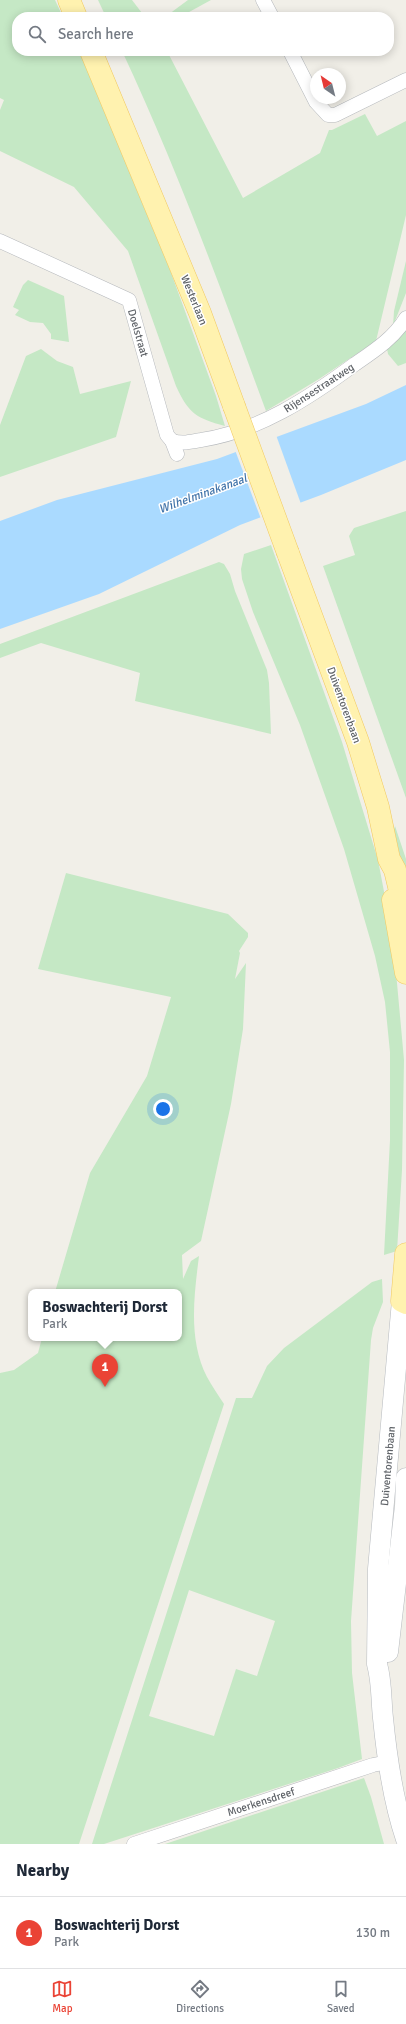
<!DOCTYPE html>
<html lang="en">
<head>
<meta charset="utf-8">
<style>
  :root { --surface:#fff; --page:#f6f6f7; --text:#1f2937; --muted:#747a83; --line:#e0e1e3; --accent:#ea4335 }
  body { margin:0; font-family:Signika,sans-serif; background:var(--page); color:var(--text) }
  .compass { position:absolute; left:310px; top:68px; width:36px; height:36px; border-radius:50%; background:var(--surface); box-shadow:0 2px 10px #0003; rotate:325deg }
  .you { position:absolute; left:163px; top:1109px; width:14px; height:14px; margin:-10px; border:3px solid #fff; border-radius:50%; background:#1a73e8; box-shadow:0 0 0 6px #1a73e833 }
  .badge { display:grid; place-items:center; width:26px; height:26px; border-radius:50%; background:var(--accent); color:#fff; font-size:13px; font-weight:700 }
  .pin { position:absolute; translate:-50% -33px; filter:drop-shadow(0 1px 2px #0008) }
  .pin::after { content:''; position:absolute; top:21px; width:14px; height:12px; background:inherit; clip-path:polygon(0 0,100% 0,50% 100%) }
  .popup { position:absolute; left:28px; top:1289px; width:154px; height:52px; box-sizing:border-box; display:grid; place-content:center; border-radius:8px; background:var(--surface); filter:drop-shadow(0 1px 3px #0005); font-size:13px; white-space:nowrap; color:var(--muted) }
  .popup b { font-size:15px; color:var(--text) }
  .popup::after { content:''; position:absolute; left:50%; top:100%; margin-left:-8px; border:8px solid transparent; border-top-color:var(--surface) }
  .list { margin:0; padding:0; list-style:none }
  h2 { display:flex; justify-content:space-between; align-items:center; height:52px; margin:0; padding:0 16px; font-size:17px }
  h2 small { font-size:13px; font-weight:400; color:var(--muted) }
  .list li { display:grid; grid-template-columns:26px 1fr auto; gap:12px; align-items:center; box-sizing:border-box; height:72px; padding:0 16px; border-top:1px solid var(--line) }
  .list b { display:block; font-size:15px; white-space:nowrap }
  .list p { margin:0; font-size:13px; white-space:nowrap; color:var(--muted) }
  .list em { font-size:13px; font-style:normal; color:var(--muted) }
  .icon { flex:none; width:22px; height:22px; fill:none; stroke:currentColor; stroke-width:2; stroke-linecap:round; stroke-linejoin:round }
  .map { position:relative; flex:none; width:406px; height:1844px; overflow:hidden }
  .search { position:absolute; background:var(--surface); box-shadow:0 2px 10px #0003; left:12px; right:12px; top:12px; height:44px; display:flex; align-items:center; gap:10px; box-sizing:border-box; padding:0 14px; border-radius:16px; color:var(--muted); font-size:15px }
  .sheet { height:124px; background:var(--surface) }
  nav { display:flex; justify-content:space-around; align-items:center; box-sizing:border-box; height:56px; border-top:1px solid var(--line); background:var(--surface); font-size:11px; color:var(--muted) }
  nav a { display:grid; justify-items:center; gap:2px }
  nav .on { color:var(--accent) }
  .map>svg:first-child { display:block }
  .green { fill:#c5e8c5; fill-rule:evenodd }
  .water { fill:#aadaff }
  .pier { fill:#f1efe8 }
  .lines { fill:none; stroke-linecap:round; stroke-linejoin:round }
  .minor-casing { stroke:#b5b8bc; stroke-width:15 }
  .secondary-casing { stroke:#b6babf; stroke-width:21 }
  .primary-casing { stroke:#f2c960; stroke-width:23 }
  .minor { stroke:#fff; stroke-width:14 }
  .secondary { stroke:#fff; stroke-width:20 }
  .primary { stroke:#fff2af; stroke-width:22 }
  .primary-bridge-casing { stroke:#f2c960; stroke-width:23; stroke-linecap:butt }
  .primary-bridge { stroke:#fff2af; stroke-width:22 }
  .labels { text-anchor:middle; dominant-baseline:central; stroke-width:3; stroke-linejoin:round; paint-order:stroke }
  .street-label { font-size:11px; fill:#5f6368; stroke:#fff }
  .water-label { font-size:12px; font-style:italic; fill:#4174aa; stroke:#fff }
</style>
</head>
<body>
<div class="map">
<svg width="406" height="1844" viewBox="0 0 406 1844">
  <rect width="100%" height="100%" fill="#f1efe8"/>
  <g class="green">
    <path d="M0 0H55L63 17H17V51H79L170 270 216 396 225 426C196 418 189 414 176 386L128 251 74 187 0 151V110L4 100 0 98Z"/>
    <polygon points="98,0 132,0 145,17 106,17"/>
    <polygon points="188,0 211,0 180,17 165,17"/>
    <path d="M122 51H167L243 198 320 153 329 130H332L365 114 377 136 406 121V215L376 341 319 379 266 411C221 289 177 168 122 51Z"/>
    <polygon points="406,261 406,293 393,326 394,311"/>
    <polygon points="28,280 64,296 69,342 51,339 51,334 43,323 30,322 15,315 19,310 13,307 23,285"/>
    <polygon points="406,330 406,363 398,366 388,354 387,349"/>
    <polygon points="41,349 57,361 73,367 80,394 131,381 116,437 0,477 0,425 26,356"/>
    <polygon points="406,511 406,798 323,566 355,555 349,536 354,528"/>
    <polygon points="271,545 342,742 378,860 393,939 404,1060 402,1170 397,1251 384,1255 390,1140 390,1052 385,1002 375,956 344,849 300,725 253,612 242,579 241,569 244,554"/>
    <polygon points="219,562 224,564 230,574 235,591 267,670 269,683 271,734 135,701 140,673 41,643 0,658 0,644"/>
    <polygon points="395,826 406,859 406,883 394,830"/>
    <path d="M66 873 228 914 248 933V937L239 951 240 953 235 979 246 963 243 1029 231 1104 201 1241 182 1255 183 1279 191 1261 199 1256C194 1296 188 1340 207 1377 212 1386 218 1395 224 1404L79 1844H0V1373L14 1370 38 1353 42 1338H179V1292H55L90 1173 147 1076 171 997 38 969Z"/>
    <path d="M382 1279 383 1302 373 1328 371 1340 351 1621 352 1673 362 1759 338 1768 104 1844H92L236 1398H252L267 1366 284 1348 372 1282ZM189 1590 275 1621 257 1676 236 1669 214 1736 149 1716Z"/>
    <polygon points="364,1778 371,1797 384,1844 165,1844"/>
  </g>
  <polygon class="water" points="406,385 406,460 321,495 240,525 99,594 0,629 0,521 57,500 217,459 366,404"/>
  <polygon class="pier" points="276,435 301,504 261,519 235,450"/>
  <g class="lines">
    <defs>
      <g id="minor">
        <polyline points="263,0 272,17"/>
        <polyline points="290,51 316,102 328,115 335,115 406,80"/>
        <polyline points="0,241 129,300 167,435 172,441 177,454"/>
        <path d="M172 441C182 444 191 442 201 440 259 431 309 398 355 364 374 351 394 338 406 318"/>
        <polyline points="134,1844 373,1765 388,1762"/>
      </g>
      <g id="secondary">
        <path d="M406 1299 402 1301 378 1569 377 1664C382 1682 381 1700 383 1718 387 1759 393 1801 406 1839"/>
        <polyline points="388,1652 405,1506 406,1478"/>
      </g>
      <g id="primary">
        <polyline points="69,0 76,17"/>
        <polyline points="91,51 200,313 234,406"/>
        <polyline points="288,553 358,742 378,807 389,859 395,870 406,916"/>
        <polyline points="393,900 406,973"/>
        <polyline points="406,1254 402,1301 406,1303"/>
      </g>
    </defs>
    <use href="#minor" class="minor-casing"/>
    <use href="#secondary" class="secondary-casing"/>
    <use href="#primary" class="primary-casing"/>
    <use href="#minor" class="minor"/>
    <use href="#secondary" class="secondary"/>
    <use href="#primary" class="primary"/>
    <defs>
      <polyline id="primary-bridge" points="234,406 288,553"/>
    </defs>
    <use href="#primary-bridge" class="primary-bridge-casing"/>
    <use href="#primary-bridge" class="primary-bridge"/>
  </g>
  <g class="labels">
    <g class="street-label">
      <text transform="translate(194 300) rotate(68)">Westerlaan</text>
      <text transform="translate(138 333) rotate(74)">Doelstraat</text>
      <text transform="translate(319 388) rotate(-33)">Rijensestraatweg</text>
      <text transform="translate(344 705) rotate(70)">Duiventorenbaan</text>
      <text transform="translate(388 1466) rotate(-85)">Duiventorenbaan</text>
      <text transform="translate(261 1802) rotate(-18)">Moerkensdreef</text>
    </g>
    <g class="water-label">
      <text transform="translate(203 494) rotate(-20)">Wilhelminakanaal</text>
    </g>
  </g>
</svg>
<svg class="compass" viewBox="-18 -18 36 36"><path d="M0-13l5 13h-10z" fill="#e53935"/><path d="M0 13l5-13h-10z" fill="#747a83"/></svg>
<div class="you"></div>
<div class="pin badge" style="left:105px;top:1387px">1</div>
<div class="popup"><b>Boswachterij Dorst</b>Park</div>
<div class="search"><svg class="icon" aria-label="search" viewBox="0 0 24 24"><circle cx="10" cy="10" r="6"/><path d="M15 15l6 6"/></svg>Search here</div>
</div>
<section class="sheet">
<h2>Nearby<small></small></h2>
<ul class="list">
<li><span class="badge">1</span><div><b>Boswachterij Dorst</b><p>Park</p></div><em>130 m</em></li>
</ul>
</section>
<nav>
<a class="on"><svg class="icon" aria-label="map" viewBox="0 0 24 24"><path d="M3 6l6-2 6 2 6-2v14l-6 2-6-2-6 2zM9 4v14M15 6v14"/></svg>Map</a>
<a><svg class="icon" aria-label="directions" viewBox="0 0 24 24"><path d="M12 3l9 9-9 9-9-9zM9 14v-3h6M13 9l2 2-2 2"/></svg>Directions</a>
<a><svg class="icon" aria-label="saved" viewBox="0 0 24 24"><path d="M7 4h10v16l-5-4-5 4z"/></svg>Saved</a>
</nav>
</body>
</html>
